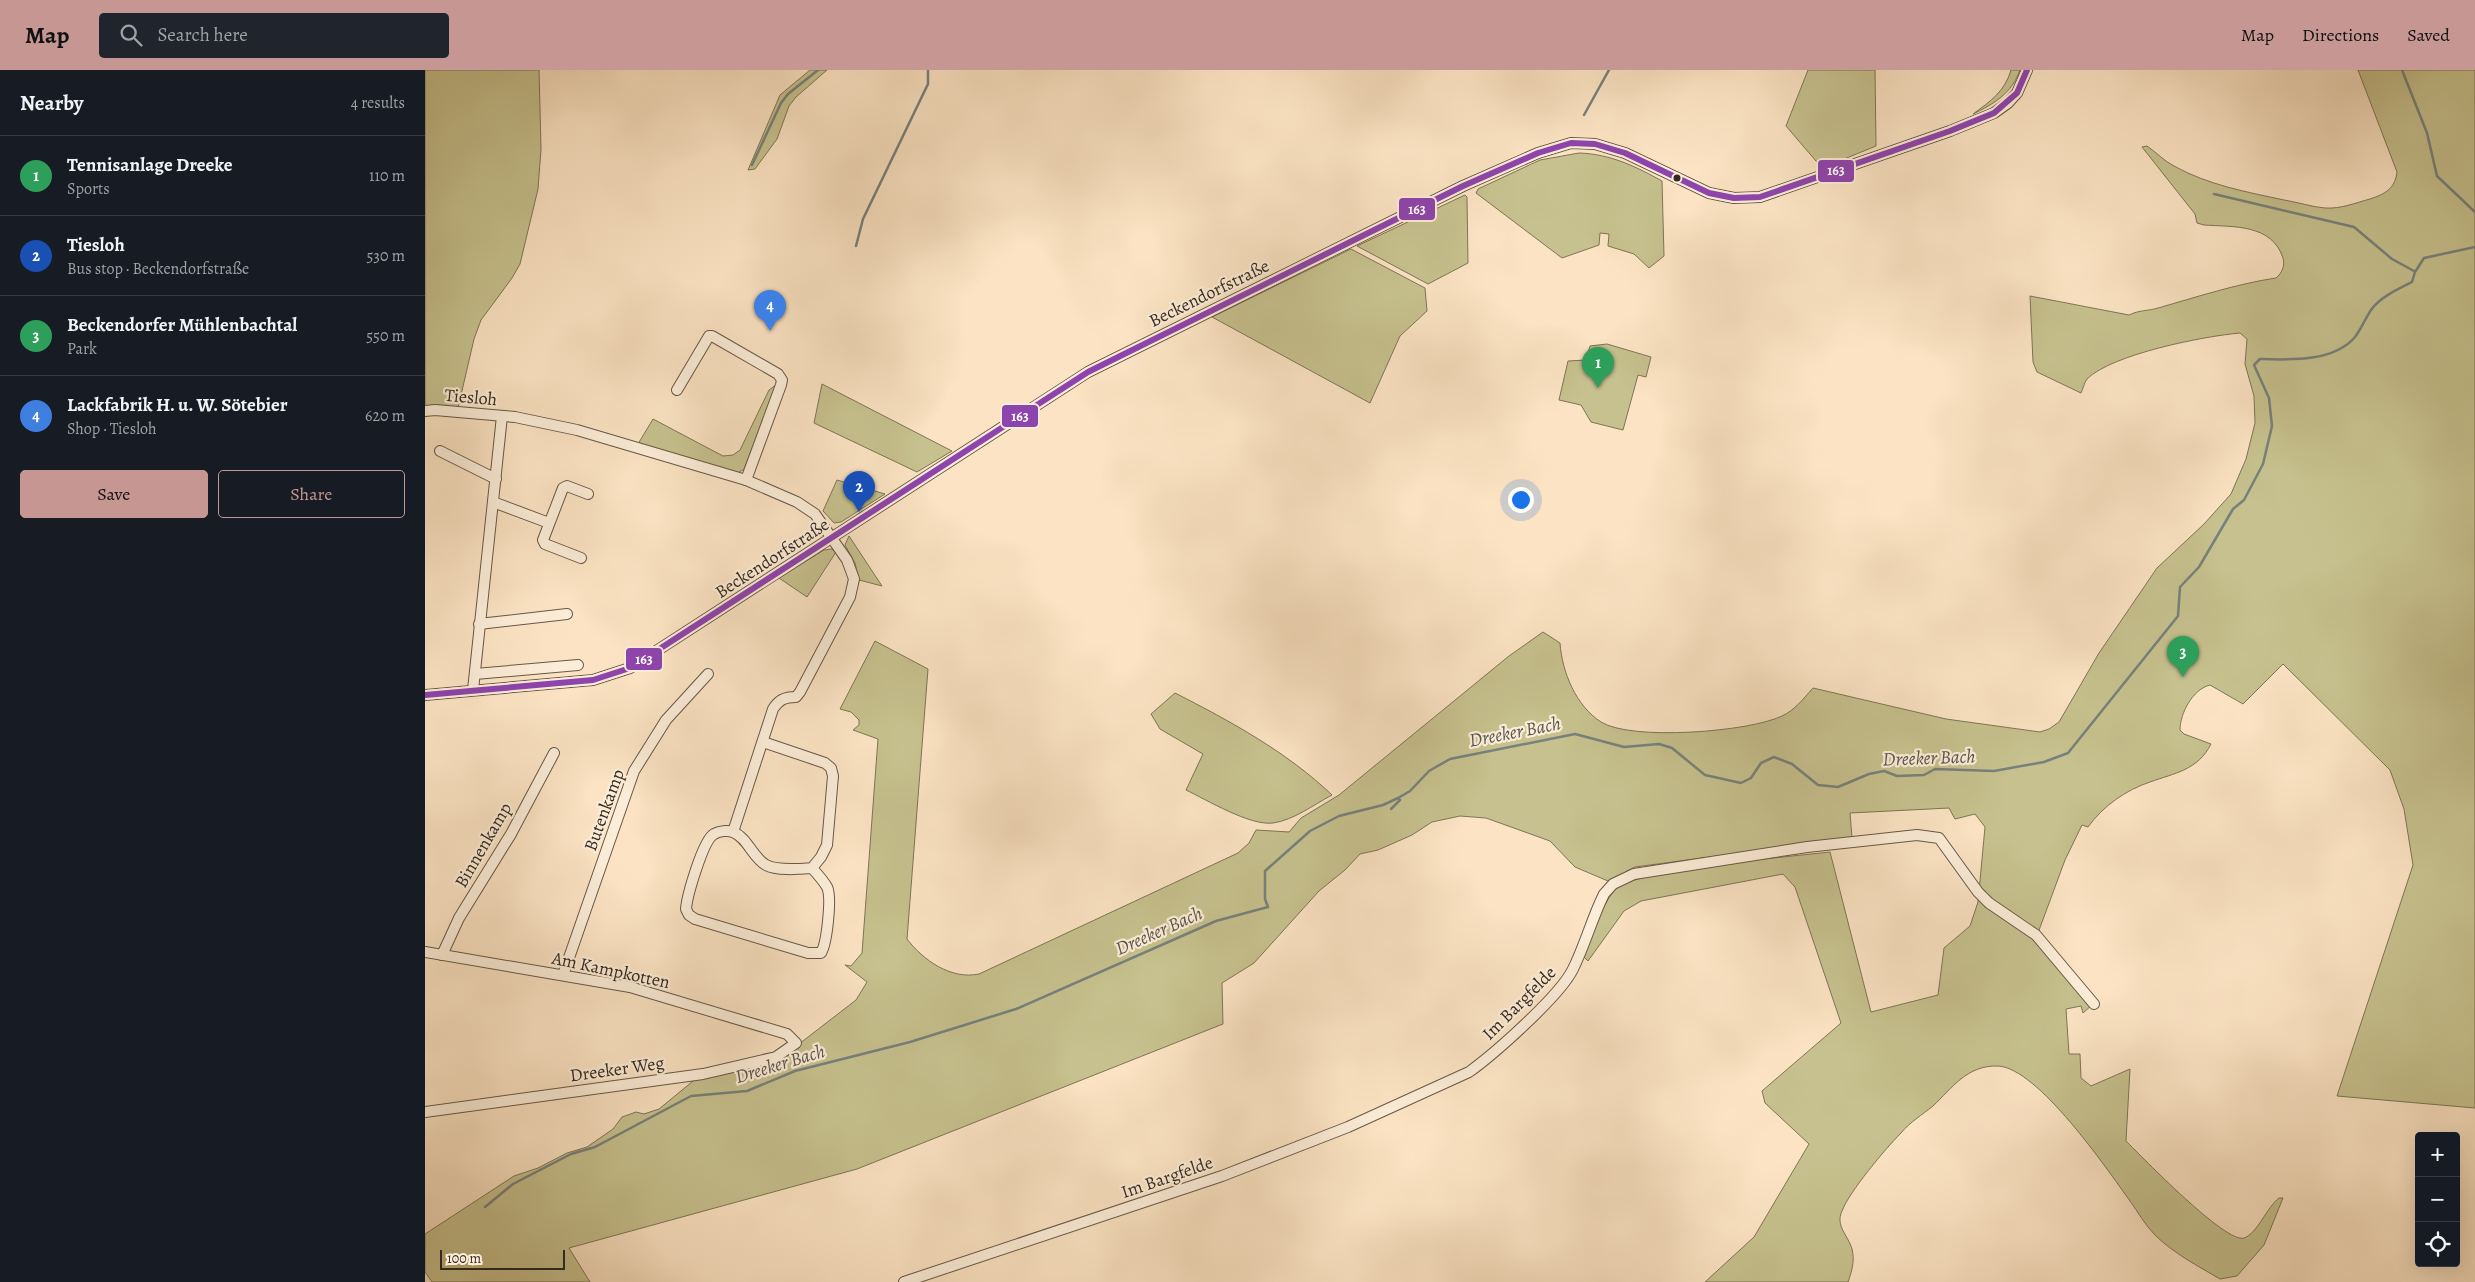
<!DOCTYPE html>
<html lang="en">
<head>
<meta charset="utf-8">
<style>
  :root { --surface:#171b24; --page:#20242c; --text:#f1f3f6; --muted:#9ea1a6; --line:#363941; --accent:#c59692 }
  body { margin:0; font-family:Alegreya,serif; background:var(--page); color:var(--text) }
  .controls { position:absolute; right:15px; bottom:15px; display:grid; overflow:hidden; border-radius:5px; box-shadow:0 5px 20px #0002 }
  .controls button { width:45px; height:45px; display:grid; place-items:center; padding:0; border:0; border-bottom:1px solid var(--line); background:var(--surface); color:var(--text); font:25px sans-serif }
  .scale { position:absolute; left:15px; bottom:12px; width:125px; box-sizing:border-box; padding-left:5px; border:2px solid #36291e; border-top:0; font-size:14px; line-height:18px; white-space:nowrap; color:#36291e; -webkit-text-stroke:4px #fcedd8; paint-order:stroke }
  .you { position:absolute; left:1095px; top:429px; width:18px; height:18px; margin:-12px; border:4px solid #fff; border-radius:50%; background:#1a73e8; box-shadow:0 0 0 8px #1a73e833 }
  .badge { display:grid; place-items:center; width:32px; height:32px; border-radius:50%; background:var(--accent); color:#fff; font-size:16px; font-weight:700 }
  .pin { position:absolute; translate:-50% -41px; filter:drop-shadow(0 1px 2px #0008) }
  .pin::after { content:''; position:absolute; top:26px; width:18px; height:15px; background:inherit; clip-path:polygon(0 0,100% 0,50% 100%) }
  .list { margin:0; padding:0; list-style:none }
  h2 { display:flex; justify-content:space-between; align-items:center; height:65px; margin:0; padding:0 20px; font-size:21px }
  h2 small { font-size:16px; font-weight:400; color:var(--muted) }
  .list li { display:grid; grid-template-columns:32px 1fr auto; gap:15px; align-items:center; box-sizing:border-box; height:80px; padding:0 20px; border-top:1px solid var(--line) }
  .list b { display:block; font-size:19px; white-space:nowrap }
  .list p { margin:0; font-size:16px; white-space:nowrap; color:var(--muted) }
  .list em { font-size:16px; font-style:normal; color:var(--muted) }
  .actions { display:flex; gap:10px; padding:15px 20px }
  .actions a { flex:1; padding:11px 0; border:1px solid var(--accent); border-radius:5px; text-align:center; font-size:18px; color:var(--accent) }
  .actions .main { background:var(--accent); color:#111 }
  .icon { flex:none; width:28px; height:28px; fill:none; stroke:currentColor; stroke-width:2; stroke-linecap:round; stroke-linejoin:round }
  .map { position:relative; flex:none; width:2050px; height:1212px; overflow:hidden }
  header { display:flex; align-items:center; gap:30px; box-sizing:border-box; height:70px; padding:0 25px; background:var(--accent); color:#111 }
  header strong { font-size:24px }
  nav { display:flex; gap:28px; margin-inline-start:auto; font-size:18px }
  .search { width:350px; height:45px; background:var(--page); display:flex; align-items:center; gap:12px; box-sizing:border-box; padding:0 18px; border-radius:5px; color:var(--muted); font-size:19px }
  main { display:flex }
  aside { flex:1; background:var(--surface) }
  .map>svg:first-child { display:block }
  .green { fill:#c6c18e; stroke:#7e7556 }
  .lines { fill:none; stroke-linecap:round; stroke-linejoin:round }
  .stream { stroke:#77817d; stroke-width:2.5 }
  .minor-casing { stroke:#675847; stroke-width:12 }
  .minor { stroke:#fcedd8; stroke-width:10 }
  .bus-1-casing { stroke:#fcedd8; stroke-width:10 }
  .bus-1 { stroke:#8e44ad; stroke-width:6 }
  .bus-dot { fill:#36291e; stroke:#fcedd8; stroke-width:2 }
  .labels { text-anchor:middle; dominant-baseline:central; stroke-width:4.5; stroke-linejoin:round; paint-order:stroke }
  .street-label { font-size:18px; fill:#36291e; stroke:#fcedd8 }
  .water-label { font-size:19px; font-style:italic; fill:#56554d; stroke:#fcedd8 }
  .line-badge { stroke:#fcedd8; stroke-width:2 }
  .badge-label { font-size:14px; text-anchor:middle; font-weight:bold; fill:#fff }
</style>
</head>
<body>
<header>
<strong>Map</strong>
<div class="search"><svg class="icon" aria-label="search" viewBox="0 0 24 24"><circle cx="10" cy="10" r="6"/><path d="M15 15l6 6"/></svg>Search here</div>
<nav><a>Map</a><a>Directions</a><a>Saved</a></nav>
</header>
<main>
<aside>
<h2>Nearby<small>4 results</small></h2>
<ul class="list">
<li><span class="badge" style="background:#2e9e5b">1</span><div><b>Tennisanlage Dreeke</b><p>Sports</p></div><em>110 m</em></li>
<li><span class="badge" style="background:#1a4fb4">2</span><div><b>Tiesloh</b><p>Bus stop · Beckendorfstraße</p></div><em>530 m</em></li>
<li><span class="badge" style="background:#2e9e5b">3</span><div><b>Beckendorfer Mühlenbachtal</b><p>Park</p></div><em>550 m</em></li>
<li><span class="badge" style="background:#3f7fe0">4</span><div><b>Lackfabrik H. u. W. Sötebier</b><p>Shop · Tiesloh</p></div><em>620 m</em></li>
</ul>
<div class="actions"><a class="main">Save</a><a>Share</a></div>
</aside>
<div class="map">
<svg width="2050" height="1212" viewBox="0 0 2050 1212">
  <rect width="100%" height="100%" fill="#fbe3c3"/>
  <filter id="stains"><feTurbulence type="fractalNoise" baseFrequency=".004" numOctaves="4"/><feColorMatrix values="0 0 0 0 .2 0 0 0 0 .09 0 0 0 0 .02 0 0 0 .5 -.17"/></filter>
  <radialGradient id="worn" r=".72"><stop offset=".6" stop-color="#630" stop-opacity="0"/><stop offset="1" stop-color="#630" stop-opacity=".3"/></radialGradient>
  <g class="green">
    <polygon points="0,0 114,0 116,79 113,119 95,194 87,208 56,250 49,269 33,338 0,341"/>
    <polygon points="385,0 402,0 371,27 364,36 352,69 330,99 323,100 355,25"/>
    <polygon points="1383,0 1450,0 1451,76 1397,98 1361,56"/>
    <path d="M1586 0H1595C1587 23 1569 34 1548 44 1566 31 1580 21 1586 0Z"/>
    <path d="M1933 0H2050V1038L1912 1026 1988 795 1979 739 1965 700 1858 594 1818 634 1785 615C1768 619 1755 643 1755 660L1759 664 1786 674C1773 700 1750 703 1725 712 1701 720 1678 736 1663 757L1657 755 1640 790 1610 871 1667 935 1658 943 1656 936 1641 939 1644 984H1655L1656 1008 1666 1016 1705 999 1701 1071C1717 1087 1801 1174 1819 1168 1832 1164 1842 1137 1854 1128H1858L1839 1175 1812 1206 1795 1209C1773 1196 1748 1183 1730 1165 1720 1155 1713 1142 1705 1131 1682 1099 1613 998 1573 996 1542 995 1527 1018 1508 1036 1497 1045 1485 1052 1476 1063 1461 1078 1424 1122 1417 1141 1410 1156 1423 1165 1427 1179 1430 1190 1427 1201 1423 1212H1280L1329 1167 1384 1074 1340 1033 1337 1021 1416 953 1370 817 1358 804 1216 831 1199 841 1163 891 1158 886C1167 867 1177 832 1192 818 1211 800 1371 786 1405 782L1446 942 1513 925 1519 878 1545 856 1553 832 1560 757 1550 744 1530 749 1524 738 1425 743 1427 768 1210 797 1183 811 1150 797 1125 771 1061 748 1035 746 1007 752 987 765 953 780 935 784 920 800 894 821 829 893 797 913 798 954 432 1099 144 1178 165 1212H7L0 1202V1164L89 1106 113 1098 142 1083 162 1077 188 1059 197 1047 211 1042 219 1044 234 1039 273 1007 352 991 431 930 442 912 420 895 426 896 437 883 453 669 428 660 434 655V650L426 642 415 639 450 571 503 599 482 869C498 890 526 910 554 904L813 783 824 773 831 760 864 762 876 748 914 725 1084 586 1118 562 1135 573C1137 602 1151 636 1176 652 1206 671 1324 662 1357 646 1370 640 1378 629 1388 618L1521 649 1615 662 1624 659 1634 652 1674 583 1732 498 1779 454 1806 424 1821 389 1830 353 1829 326 1820 294 1822 269 1815 263C1780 266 1687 284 1662 309 1659 313 1658 319 1656 323L1612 302 1608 292 1605 226 1704 245C1714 240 1723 241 1733 238 1772 227 1811 214 1851 208 1857 203 1860 196 1858 188 1847 154 1809 157 1779 155L1772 153 1770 144 1717 77 1722 76C1731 82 1739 91 1749 96 1783 115 1822 122 1859 130 1872 132 1887 137 1900 138 1916 139 1930 133 1945 129 1960 124 1970 119 1972 102Z"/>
    <path d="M1154 83C1185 84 1210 96 1237 111L1239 186 1224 198 1209 184 1183 176 1184 164 1175 163 1174 175 1137 188 1051 123 1053 119 1115 90Z"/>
    <polygon points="1040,125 1042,127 1043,193 1003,214 932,176"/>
    <polygon points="926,179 1000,218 1002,241 975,266 945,333 787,247"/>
    <polygon points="1182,274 1226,287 1221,307 1213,305 1198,360 1166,352 1156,335 1134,330 1143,291 1161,290 1165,276"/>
    <polygon points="352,314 319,399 313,403 213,374 228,349 298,386 308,385 315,380 344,320"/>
    <polygon points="397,314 527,381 492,402 389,353"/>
    <polygon points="412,410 460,424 416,452 409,453 398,441"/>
    <polygon points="424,466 457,516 434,510 430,493 420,475"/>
    <polygon points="407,479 411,482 382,527 354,508 399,480"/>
    <path d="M750 623C805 651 862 682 907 725 888 735 869 750 848 753 825 756 782 730 761 720L778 684 735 659 726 644Z"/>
  </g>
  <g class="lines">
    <g class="stream">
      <polyline points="1977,0 2002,63 2012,106 2050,142"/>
      <polyline points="1159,45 1184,0"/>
      <polyline points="327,95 356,33 363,24 393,0"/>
      <polyline points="1789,124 1929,157 1967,189 1989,201"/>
      <polyline points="431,176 438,149 503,14 503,0"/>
      <polyline points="966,739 975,730 973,728"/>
      <path d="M60 1137 88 1114 115 1100 146 1084 170 1077 266 1026 322 1021 370 1001 485 972 591 939 791 851 843 837 840 829V801L885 761 914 746 958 735 973 728 985 721 1004 701 1025 689 1150 664 1199 677 1234 674 1247 678 1280 705 1316 713 1326 708 1336 693 1349 687 1367 694 1393 715 1413 717 1444 704 1459 701 1472 706 1499 705 1510 699 1569 701 1619 692 1643 683 1753 546 1755 517 1774 497 1808 439 1819 430 1838 394 1847 356 1844 328 1829 295 1835 289C1865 290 1909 292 1930 267 1936 259 1940 249 1946 240 1954 228 1973 219 1987 212L1990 202 1999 188 2050 177"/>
    </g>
    <defs>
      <g id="minor">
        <polyline points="252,320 284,266 287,266 353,304 357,310 356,315 321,410"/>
        <path d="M0 341 10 340 90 347 152 360 321 410 372 432 390 444 422 490 429 509 425 527 375 622 371 627C359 627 354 630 348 639L308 762"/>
        <polyline points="15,381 71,409"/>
        <polyline points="68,432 124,453"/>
        <polyline points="156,488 120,474 118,470 138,418 142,416 163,424"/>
        <polyline points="54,554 142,544"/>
        <polyline points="50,604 153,595"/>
        <polyline points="48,620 77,346"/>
        <polyline points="0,625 168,610 205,598 663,302 1038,116 1113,83 1146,73 1170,74 1200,83 1284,123 1309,128 1335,127 1525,61 1569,43 1583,33 1592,23 1602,0"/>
        <path d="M338 672 400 693 406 698 408 706 402 775 396 787 387 798C374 799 352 801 341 795 327 787 323 768 308 762 303 760 294 761 289 764 278 770 262 826 261 839L264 845 270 849 383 883H396C402 873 407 827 402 817 398 810 392 804 387 798"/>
        <polyline points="0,882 205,917 362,964 371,973 351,987 278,1004 0,1042"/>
        <polyline points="17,885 34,848 86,764 129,683"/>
        <polyline points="138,905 209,701 241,650 283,604"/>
        <path d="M479 1212 797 1106 923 1057 1044 1002C1069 984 1135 926 1148 899 1160 875 1167 848 1179 824L1188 814 1209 804 1382 777 1492 765 1514 768 1553 822 1564 833 1611 865 1669 934"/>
      </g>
    </defs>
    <use href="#minor" class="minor-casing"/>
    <use href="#minor" class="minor"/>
    <defs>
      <polyline id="bus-1" points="0,625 168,610 205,598 663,302 1038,116 1113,83 1146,73 1170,74 1200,83 1284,123 1309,128 1335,127 1525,61 1569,43 1592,23 1602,0"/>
    </defs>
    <use href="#bus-1" class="bus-1-casing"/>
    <use href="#bus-1" class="bus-1"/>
  </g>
  <circle class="bus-dot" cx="1252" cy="108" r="4.5"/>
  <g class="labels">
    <g class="street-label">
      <text transform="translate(784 223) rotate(-26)">Beckendorfstraße</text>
      <text transform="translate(46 327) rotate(5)">Tiesloh</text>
      <text transform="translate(347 488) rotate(-33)">Beckendorfstraße</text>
      <text transform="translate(179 740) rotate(-70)">Butenkamp</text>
      <text transform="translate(58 775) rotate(-60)">Binnenkamp</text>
      <text transform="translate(186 900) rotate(12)">Am Kampkotten</text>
      <text transform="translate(1094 933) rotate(-45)">Im Bargfelde</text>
      <text transform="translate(192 999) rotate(-8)">Dreeker Weg</text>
      <text transform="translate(742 1107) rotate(-19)">Im Bargfelde</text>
    </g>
    <g class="water-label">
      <text transform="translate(1090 662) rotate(-11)">Dreeker Bach</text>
      <text transform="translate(1504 688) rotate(-2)">Dreeker Bach</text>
      <text transform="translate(734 861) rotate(-24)">Dreeker Bach</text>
      <text transform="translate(355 994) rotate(-17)">Dreeker Bach</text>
    </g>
  </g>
  <g class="line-badge">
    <rect x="1392" y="89" width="38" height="24" rx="5" fill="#8e44ad"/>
    <rect x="973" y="127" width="38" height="24" rx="5" fill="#8e44ad"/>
    <rect x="576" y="334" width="38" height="24" rx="5" fill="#8e44ad"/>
    <rect x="200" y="577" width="38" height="24" rx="5" fill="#8e44ad"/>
  </g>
  <g class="badge-label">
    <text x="1411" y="105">163</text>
    <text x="992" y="144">163</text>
    <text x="595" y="351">163</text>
    <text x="219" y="594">163</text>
  </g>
  <rect width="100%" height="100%" filter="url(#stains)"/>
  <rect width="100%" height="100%" fill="url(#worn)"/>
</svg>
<div class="controls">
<button>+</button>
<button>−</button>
<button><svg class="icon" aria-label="locate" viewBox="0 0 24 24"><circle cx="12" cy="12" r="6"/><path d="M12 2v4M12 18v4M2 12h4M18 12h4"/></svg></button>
</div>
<div class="scale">100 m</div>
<div class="you"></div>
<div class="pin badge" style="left:1173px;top:318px;background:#2e9e5b">1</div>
<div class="pin badge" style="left:434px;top:442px;background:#1a4fb4">2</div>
<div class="pin badge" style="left:1758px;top:607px;background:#2e9e5b">3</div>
<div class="pin badge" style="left:345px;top:261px;background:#3f7fe0">4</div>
</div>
</main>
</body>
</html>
